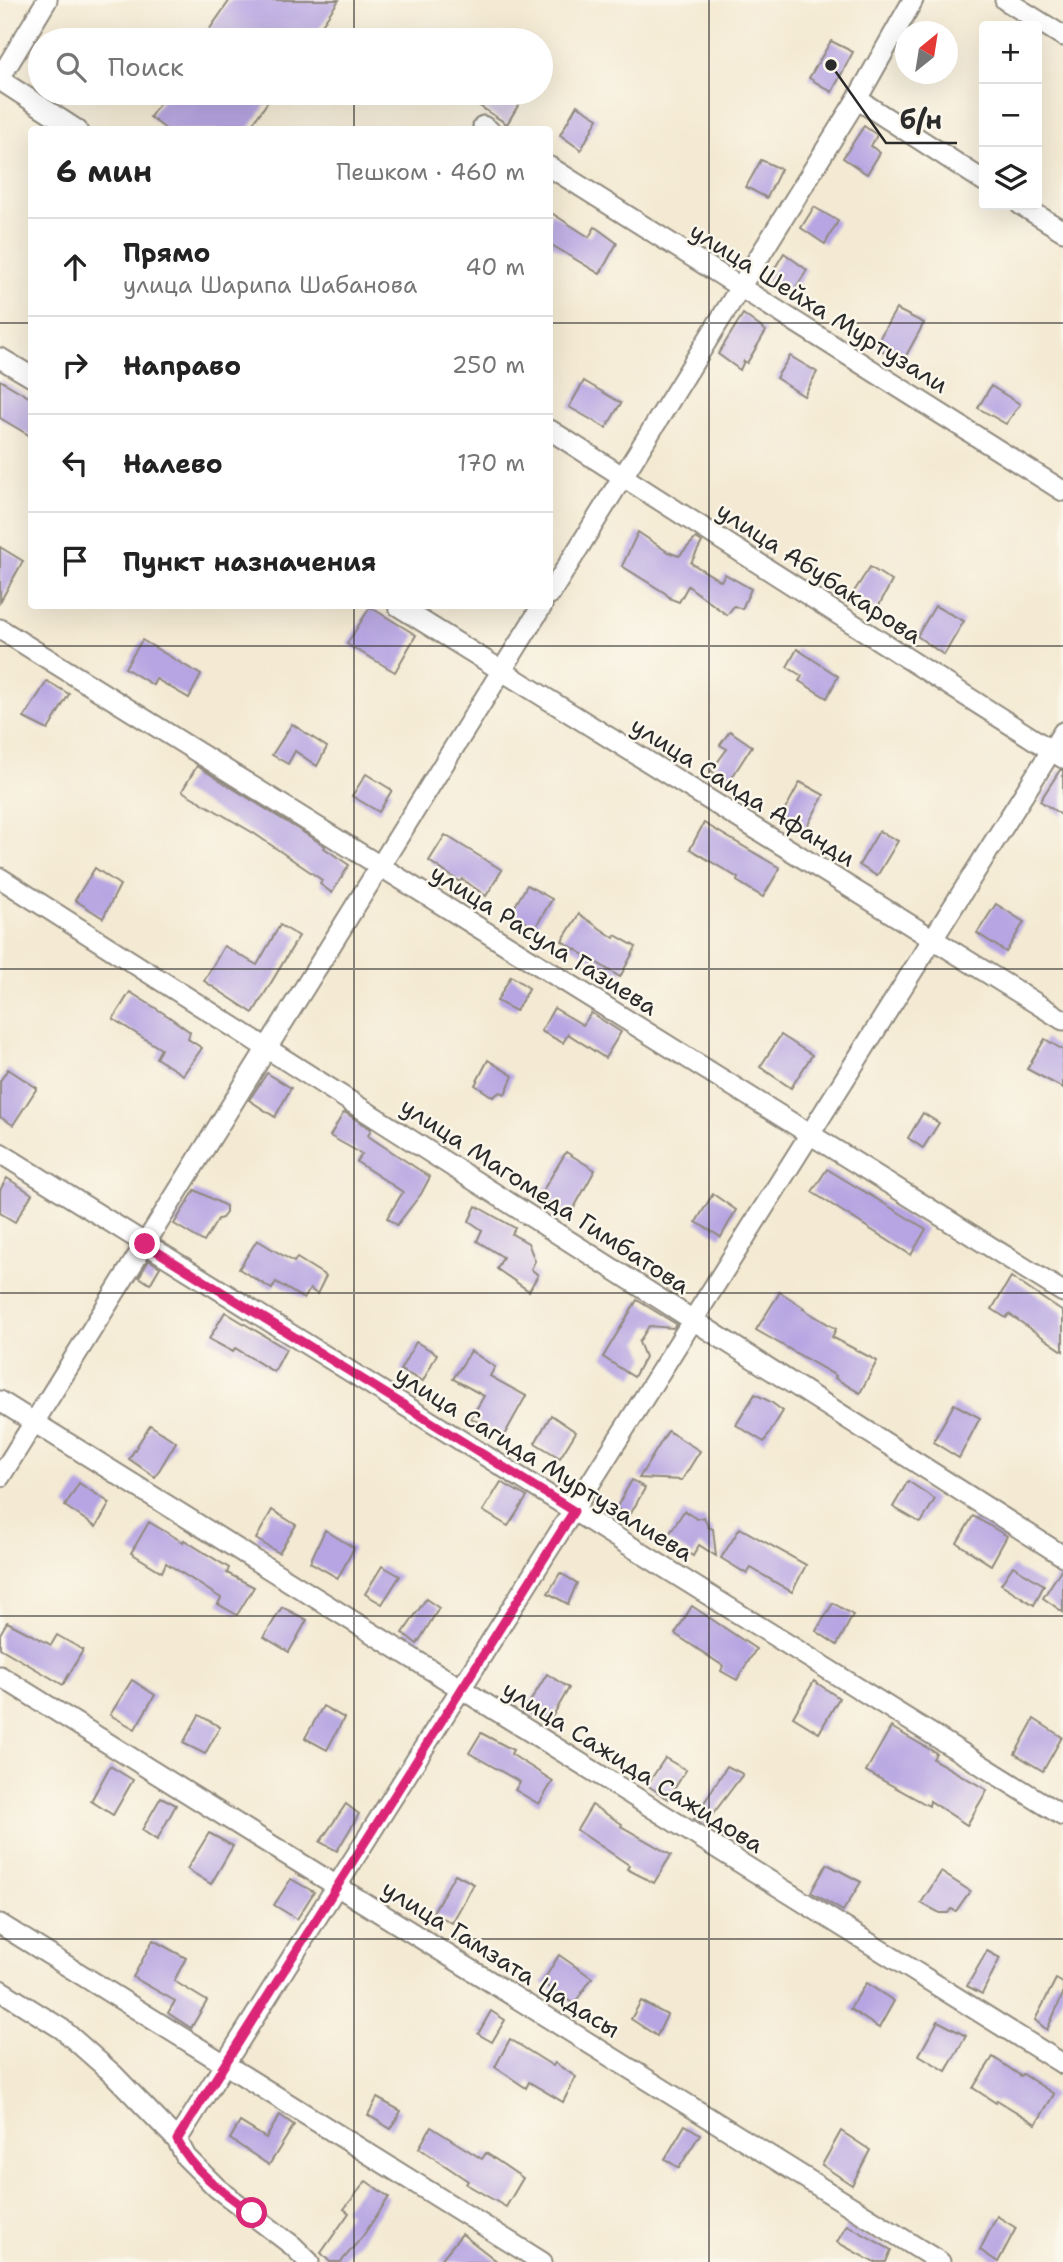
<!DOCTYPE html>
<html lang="ru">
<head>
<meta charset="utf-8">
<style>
  :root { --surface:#fff; --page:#f2f2f2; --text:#222; --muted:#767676; --line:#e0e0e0 }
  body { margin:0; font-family:"Shantell Sans",sans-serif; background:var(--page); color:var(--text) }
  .controls { position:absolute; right:21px; top:21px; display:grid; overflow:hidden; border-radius:7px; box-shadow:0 7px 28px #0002 }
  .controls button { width:63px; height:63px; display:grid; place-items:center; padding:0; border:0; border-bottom:2px solid var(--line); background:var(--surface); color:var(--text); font:35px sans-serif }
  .compass { position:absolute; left:895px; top:21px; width:63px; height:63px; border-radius:50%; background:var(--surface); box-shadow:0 7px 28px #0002; rotate:30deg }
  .stop { position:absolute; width:21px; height:21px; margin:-16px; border:5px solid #db2777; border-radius:50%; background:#fff }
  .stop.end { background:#db2777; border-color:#fff; box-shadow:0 2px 7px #0008 }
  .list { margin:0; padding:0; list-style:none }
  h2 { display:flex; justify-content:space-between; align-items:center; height:91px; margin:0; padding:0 28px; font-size:30px }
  h2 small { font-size:23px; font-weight:400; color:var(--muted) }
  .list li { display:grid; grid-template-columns:46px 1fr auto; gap:21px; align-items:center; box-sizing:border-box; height:98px; padding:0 28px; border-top:2px solid var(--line) }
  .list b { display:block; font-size:26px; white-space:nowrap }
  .list p { margin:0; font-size:23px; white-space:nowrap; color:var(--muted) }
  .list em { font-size:23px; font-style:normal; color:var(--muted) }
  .icon { flex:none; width:38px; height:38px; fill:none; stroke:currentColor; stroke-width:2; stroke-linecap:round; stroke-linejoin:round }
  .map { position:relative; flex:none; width:1063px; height:2262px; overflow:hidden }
  .search { position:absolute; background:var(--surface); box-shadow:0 7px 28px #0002; left:28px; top:28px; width:525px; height:77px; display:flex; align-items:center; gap:18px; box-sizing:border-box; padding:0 24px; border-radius:38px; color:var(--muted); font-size:26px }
  .panel { position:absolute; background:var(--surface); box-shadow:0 7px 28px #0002; left:28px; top:126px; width:525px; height:483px; border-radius:7px }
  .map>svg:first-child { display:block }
  .building { fill:#b6a5e2 }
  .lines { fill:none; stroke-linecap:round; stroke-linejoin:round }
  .minor-casing { stroke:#908a7f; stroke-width:23 }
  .minor { stroke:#fff; stroke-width:19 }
  .route { stroke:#db2777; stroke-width:9 }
  .grid { fill:none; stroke:#2b2b2b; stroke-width:2; stroke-opacity:0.55 }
  .labels { text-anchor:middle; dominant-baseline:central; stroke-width:5; stroke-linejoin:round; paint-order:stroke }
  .street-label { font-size:24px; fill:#2b2b2b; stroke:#fbf7ec }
  .leader { fill:none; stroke:#2b2b2b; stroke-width:2.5 }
  .callout-dot { fill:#2b2b2b; stroke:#fbf7ec; stroke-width:2.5 }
  .callout-label { font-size:26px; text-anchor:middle; font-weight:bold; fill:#2b2b2b; stroke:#fbf7ec; stroke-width:5; stroke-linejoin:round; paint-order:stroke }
</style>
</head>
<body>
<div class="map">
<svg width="1063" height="2262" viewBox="0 0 1063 2262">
  <rect width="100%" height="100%" fill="#fbf7ec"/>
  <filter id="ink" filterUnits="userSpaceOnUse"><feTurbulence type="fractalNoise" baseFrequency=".0143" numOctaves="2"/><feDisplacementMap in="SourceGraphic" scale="14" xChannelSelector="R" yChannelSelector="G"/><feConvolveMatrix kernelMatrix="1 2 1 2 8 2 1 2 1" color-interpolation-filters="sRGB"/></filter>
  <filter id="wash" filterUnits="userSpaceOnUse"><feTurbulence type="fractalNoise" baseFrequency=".00686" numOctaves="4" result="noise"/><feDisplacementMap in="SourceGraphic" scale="28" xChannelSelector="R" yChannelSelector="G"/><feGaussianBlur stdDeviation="1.57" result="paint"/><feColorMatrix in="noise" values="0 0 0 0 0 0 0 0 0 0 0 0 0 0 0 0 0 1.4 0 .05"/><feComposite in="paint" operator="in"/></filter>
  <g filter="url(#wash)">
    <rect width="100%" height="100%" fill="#f4ead3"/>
    <g id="blocks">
      <g class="building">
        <polygon points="230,0 339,0 311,40 202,40"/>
        <polygon points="831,41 853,52 832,92 809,78"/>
        <polygon points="167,93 274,93 248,130 167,130 150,117"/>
        <polygon points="482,93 512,93 522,99 507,124 475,103"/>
        <polygon points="577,105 598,118 581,150 560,135"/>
        <polygon points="864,126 877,135 871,146 880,153 867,174 843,158"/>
        <polygon points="761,160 781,169 767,198 746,187"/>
        <polygon points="814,207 838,221 825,244 801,228"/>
        <polygon points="550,212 589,237 595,227 617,243 600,274 550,244"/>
        <polygon points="784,253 807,270 790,297 767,281"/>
        <polygon points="896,309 924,323 902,363 875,346"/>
        <polygon points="743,314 766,331 747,363 744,361 740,370 718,354"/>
        <polygon points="790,356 817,372 804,396 776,378"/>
        <polygon points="0,380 32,399 32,437 0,418"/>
        <polygon points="584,381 621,403 606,428 569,407"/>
        <polygon points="991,386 1020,404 1006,424 978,408"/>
        <polygon points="638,532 668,552 679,556 696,538 702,542 691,563 721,581 725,574 751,589 742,609 734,606 727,615 688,586 679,602 671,599 665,593 622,566"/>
        <polygon points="0,547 23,561 0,602"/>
        <polygon points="870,567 892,581 877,609 853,593"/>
        <polygon points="935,606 964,621 944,655 917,636"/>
        <polygon points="370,607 416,635 395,672 347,644"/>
        <polygon points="142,640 201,675 189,698 156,679 153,685 125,668"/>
        <polygon points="797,649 838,676 827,698 799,681 802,676 787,667"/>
        <polygon points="47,681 69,694 48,730 24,718"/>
        <polygon points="292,724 327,747 317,766 295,751 288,764 272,755"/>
        <polygon points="730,731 752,746 729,782 711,771 727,749 720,745"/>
        <polygon points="197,766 325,846 324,848 349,865 332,893 320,884 322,880 255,834 182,791"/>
        <polygon points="1060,770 1063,770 1063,816 1040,801"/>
        <polygon points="366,774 392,790 379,812 352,796"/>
        <polygon points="800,782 824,795 805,830 781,817"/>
        <polygon points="704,823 780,868 763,897 737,881 738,878 690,849"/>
        <polygon points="879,831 898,841 877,876 859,865"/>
        <polygon points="445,835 502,870 486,896 462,879 460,882 429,861"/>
        <polygon points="95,868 120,885 103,918 75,900"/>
        <polygon points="527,885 552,899 535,928 511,913"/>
        <polygon points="996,904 1024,922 1006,952 977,933"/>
        <polygon points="579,914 614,938 615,935 636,947 620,977 562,941"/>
        <polygon points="280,925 299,936 253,1013 204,981 224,946 257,965"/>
        <polygon points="511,976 529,988 516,1011 497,1001"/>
        <polygon points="130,992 168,1016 190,1032 188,1039 202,1048 183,1075 156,1058 161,1049 113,1019"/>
        <polygon points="554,1008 583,1025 591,1013 621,1032 605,1058 568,1034 563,1043 541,1031"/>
        <polygon points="781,1035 812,1055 791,1088 760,1067"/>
        <polygon points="1045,1039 1063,1050 1063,1088 1027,1069"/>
        <polygon points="488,1060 513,1076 505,1094 500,1092 493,1097 475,1085"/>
        <polygon points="8,1069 37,1088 13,1125 0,1117 0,1081"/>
        <polygon points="267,1073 291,1088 275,1117 249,1100"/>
        <polygon points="344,1112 371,1129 368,1136 430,1177 421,1194 397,1225 387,1218 403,1192 357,1162 362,1154 330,1136"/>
        <polygon points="923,1113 939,1123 923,1148 908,1138"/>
        <polygon points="566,1152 595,1170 570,1215 539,1197"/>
        <polygon points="827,1169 926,1229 911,1255 812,1192"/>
        <polygon points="7,1178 32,1194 15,1222 0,1213 0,1190"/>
        <polygon points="195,1190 226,1206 226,1213 222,1218 218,1219 204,1242 174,1224"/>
        <polygon points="713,1194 736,1210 721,1237 696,1222"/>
        <polygon points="476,1206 515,1228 512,1234 528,1243 535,1261 531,1269 538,1275 529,1291 497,1269 503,1257 477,1241 482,1230 469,1221"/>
        <polygon points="257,1240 294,1262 297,1258 326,1276 317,1294 310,1289 304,1299 276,1282 272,1289 239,1269"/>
        <polygon points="149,1260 160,1267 150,1284 139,1277"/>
        <polygon points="1011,1277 1063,1312 1063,1351 1009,1314 1006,1318 992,1309"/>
        <polygon points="780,1292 804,1308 803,1309 836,1329 832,1337 877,1361 860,1393 835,1378 836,1376 756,1330"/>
        <polygon points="637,1300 676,1324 673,1328 649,1326 639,1342 645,1357 634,1377 603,1357"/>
        <polygon points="225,1312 286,1349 274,1372 235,1348 233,1352 209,1339"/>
        <polygon points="416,1342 437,1354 423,1381 400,1370"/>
        <polygon points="471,1351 495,1367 490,1376 526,1396 503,1437 471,1418 484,1396 453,1379"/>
        <polygon points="755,1394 771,1402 783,1411 764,1442 736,1425"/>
        <polygon points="954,1404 980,1418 959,1458 933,1442"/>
        <polygon points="551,1415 576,1432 560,1458 535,1443"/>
        <polygon points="150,1425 176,1442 155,1477 129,1459"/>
        <polygon points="668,1431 700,1451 682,1480 639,1478"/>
        <polygon points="632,1480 645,1488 630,1515 616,1508"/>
        <polygon points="908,1481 935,1499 921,1523 893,1507"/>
        <polygon points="501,1482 527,1497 508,1526 483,1511"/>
        <polygon points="79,1483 110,1503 96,1527 65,1506"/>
        <polygon points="272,1510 296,1525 279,1553 256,1539"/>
        <polygon points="684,1511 697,1519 704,1517 708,1527 713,1529 716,1556 699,1545 693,1556 666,1539"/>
        <polygon points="973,1516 1007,1536 991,1565 957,1543"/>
        <polygon points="149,1522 183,1542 184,1540 229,1568 227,1573 254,1587 237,1615 218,1604 221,1598 166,1563 162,1572 131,1553"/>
        <polygon points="740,1528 806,1565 792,1592 751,1568 747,1574 721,1558"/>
        <polygon points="325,1530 354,1548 338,1578 310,1562"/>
        <polygon points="382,1566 400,1576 382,1604 365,1594"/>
        <polygon points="1013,1566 1044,1585 1034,1605 1001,1584"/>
        <polygon points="1062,1568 1063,1568 1063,1612 1043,1598"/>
        <polygon points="560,1573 577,1583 568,1604 548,1593"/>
        <polygon points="426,1599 439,1608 417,1644 403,1633"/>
        <polygon points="833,1603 853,1615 837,1645 816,1631"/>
        <polygon points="692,1606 756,1649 737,1680 721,1671 723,1666 675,1634"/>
        <polygon points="282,1607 307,1620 289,1652 264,1637"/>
        <polygon points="7,1622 51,1645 57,1635 83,1650 63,1685 0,1648 0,1634"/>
        <polygon points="547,1674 569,1688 548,1724 525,1710"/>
        <polygon points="132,1680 155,1695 135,1729 110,1715"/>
        <polygon points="814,1681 839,1698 819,1733 793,1717"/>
        <polygon points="323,1706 344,1718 327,1750 305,1738"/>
        <polygon points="199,1715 220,1727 205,1754 183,1743"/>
        <polygon points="1034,1719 1062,1737 1043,1771 1015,1754"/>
        <polygon points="891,1727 936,1753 933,1759 987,1790 967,1825 930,1801 929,1806 866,1771"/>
        <polygon points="481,1733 513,1750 511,1754 553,1781 539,1804 515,1790 520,1782 469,1753"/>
        <polygon points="665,1758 686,1770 668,1799 647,1785"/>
        <polygon points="110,1766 133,1780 113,1815 91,1801"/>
        <polygon points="727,1766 743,1774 704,1826 694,1819"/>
        <polygon points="161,1797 176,1805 157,1840 142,1830"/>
        <polygon points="346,1804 359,1814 337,1851 320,1842"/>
        <polygon points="592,1805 622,1824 621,1826 671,1855 654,1883 627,1869 629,1865 577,1830"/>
        <polygon points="209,1833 233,1846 211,1884 187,1869"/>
        <polygon points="827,1864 861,1882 843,1911 811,1892"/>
        <polygon points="941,1872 970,1891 956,1911 951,1909 948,1913 940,1913 921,1903"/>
        <polygon points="455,1874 474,1884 452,1923 433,1912"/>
        <polygon points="291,1879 314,1892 297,1919 274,1905"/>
        <polygon points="153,1940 186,1958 174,1981 207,2001 191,2028 168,2013 175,2001 133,1977"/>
        <polygon points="987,1951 1000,1958 982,1994 967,1986"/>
        <polygon points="559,1955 592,1978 574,2004 542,1983"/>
        <polygon points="1056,1979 1063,1983 1063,1994 1047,2030 1035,2020"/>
        <polygon points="866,1983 894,2001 879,2028 850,2009"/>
        <polygon points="641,2001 667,2015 657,2036 631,2019"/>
        <polygon points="491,2011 505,2020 492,2042 478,2034"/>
        <polygon points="938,2021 966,2036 946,2071 919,2055"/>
        <polygon points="510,2039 553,2066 555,2063 576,2077 563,2102 529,2082 526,2088 495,2067"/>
        <polygon points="993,2057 1021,2076 1023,2074 1054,2094 1036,2124 997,2100 996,2103 973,2088"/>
        <polygon points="377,2098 401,2111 391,2129 368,2115"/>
        <polygon points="280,2115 294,2125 269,2165 230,2139 240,2122 266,2138"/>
        <polygon points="685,2125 700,2134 679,2168 665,2159"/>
        <polygon points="431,2127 482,2159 486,2153 523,2178 506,2207 466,2184 468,2181 419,2148"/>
        <polygon points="841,2131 870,2150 852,2185 822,2165"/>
        <polygon points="366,2181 389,2197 363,2236 341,2262 330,2262 321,2253 349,2213 344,2209"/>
        <polygon points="997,2216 1016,2228 998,2262 980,2250"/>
        <polygon points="847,2225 891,2250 886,2262 873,2262 837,2242"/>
        <polygon points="462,2234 498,2262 439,2262"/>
      </g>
    </g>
  </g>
  <g filter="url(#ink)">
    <use href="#blocks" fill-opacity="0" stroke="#908a7f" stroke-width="2"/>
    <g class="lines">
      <defs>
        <g id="minor">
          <polyline points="1005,0 1063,36"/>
          <polyline points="0,78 47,0"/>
          <polyline points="0,80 77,130"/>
          <polyline points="857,99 984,181"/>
          <polyline points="483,126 489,130"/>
          <polyline points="550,167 1063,491"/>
          <polyline points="1021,205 1063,231"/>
          <polyline points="0,358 32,377"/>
          <polyline points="550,430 1063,758"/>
          <polyline points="550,594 857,99 913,0"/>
          <polyline points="398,606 1063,1020"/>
          <polyline points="0,629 1063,1292"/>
          <polyline points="0,878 1063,1556"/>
          <polyline points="0,1153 1063,1816"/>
          <polyline points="0,1401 1063,2064"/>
          <polyline points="0,1477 542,606"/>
          <polyline points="0,1676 940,2262"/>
          <polyline points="0,1924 542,2262"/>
          <polyline points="0,1990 62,2029 113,2074 177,2140 186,2157 217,2188 293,2246 309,2262"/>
          <polyline points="177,2140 1063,732"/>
        </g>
      </defs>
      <use href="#minor" class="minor-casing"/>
      <use href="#minor" class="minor"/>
    </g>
  </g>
  <g class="lines" filter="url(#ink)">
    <path class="route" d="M145 1244 574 1511 177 2140C194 2172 223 2192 252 2213"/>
  </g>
  <path class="grid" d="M354 0V40M709 0V2262M354 93V130M0 323H32M550 323H1063M354 606V2262M0 646H1063M0 969H1063M0 1293H1063M0 1616H1063M0 1939H1063"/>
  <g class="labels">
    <g class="street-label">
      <text transform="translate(819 308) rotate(32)">улица Шейха Муртузали</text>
      <text transform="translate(819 573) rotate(33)">улица Абубакарова</text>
      <text transform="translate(743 792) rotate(32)">улица Саида Афанди</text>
      <text transform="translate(544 940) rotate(32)">улица Расула Газиева</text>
      <text transform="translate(545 1196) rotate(33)">улица Магомеда Гимбатова</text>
      <text transform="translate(544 1464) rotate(32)">улица Сагида Муртузалиева</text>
      <text transform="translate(633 1767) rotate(32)">улица Сажида Сажидова</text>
      <text transform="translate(501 1959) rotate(32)">улица Гамзата Цадасы</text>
    </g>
  </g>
  <path class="leader" d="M831 65L886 143H957"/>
  <circle class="callout-dot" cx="831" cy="65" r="7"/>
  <g class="callout-label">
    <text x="921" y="129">б/н</text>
  </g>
</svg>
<div class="controls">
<button>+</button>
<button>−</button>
<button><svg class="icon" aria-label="layers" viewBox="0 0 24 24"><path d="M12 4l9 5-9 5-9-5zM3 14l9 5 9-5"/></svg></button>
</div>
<svg class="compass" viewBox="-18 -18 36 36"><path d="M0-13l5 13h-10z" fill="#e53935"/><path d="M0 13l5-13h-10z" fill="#767676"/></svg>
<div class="stop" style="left:252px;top:2213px"></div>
<div class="stop end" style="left:145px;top:1244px"></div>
<div class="search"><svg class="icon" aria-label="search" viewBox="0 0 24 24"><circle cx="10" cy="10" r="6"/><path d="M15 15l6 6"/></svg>Поиск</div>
<section class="panel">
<h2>6 мин<small>Пешком · 460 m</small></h2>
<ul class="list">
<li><svg class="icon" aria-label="ahead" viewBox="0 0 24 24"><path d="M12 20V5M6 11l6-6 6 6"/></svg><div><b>Прямо</b><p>улица Шарипа Шабанова</p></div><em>40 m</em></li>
<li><svg class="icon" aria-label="right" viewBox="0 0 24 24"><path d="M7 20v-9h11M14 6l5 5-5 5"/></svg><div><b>Направо</b></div><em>250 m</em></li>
<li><svg class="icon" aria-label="left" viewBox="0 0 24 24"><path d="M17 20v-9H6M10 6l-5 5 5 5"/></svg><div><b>Налево</b></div><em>170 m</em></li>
<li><svg class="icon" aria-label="arrive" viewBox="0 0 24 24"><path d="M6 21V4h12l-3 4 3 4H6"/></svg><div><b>Пункт назначения</b></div></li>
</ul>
</section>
</div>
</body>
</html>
